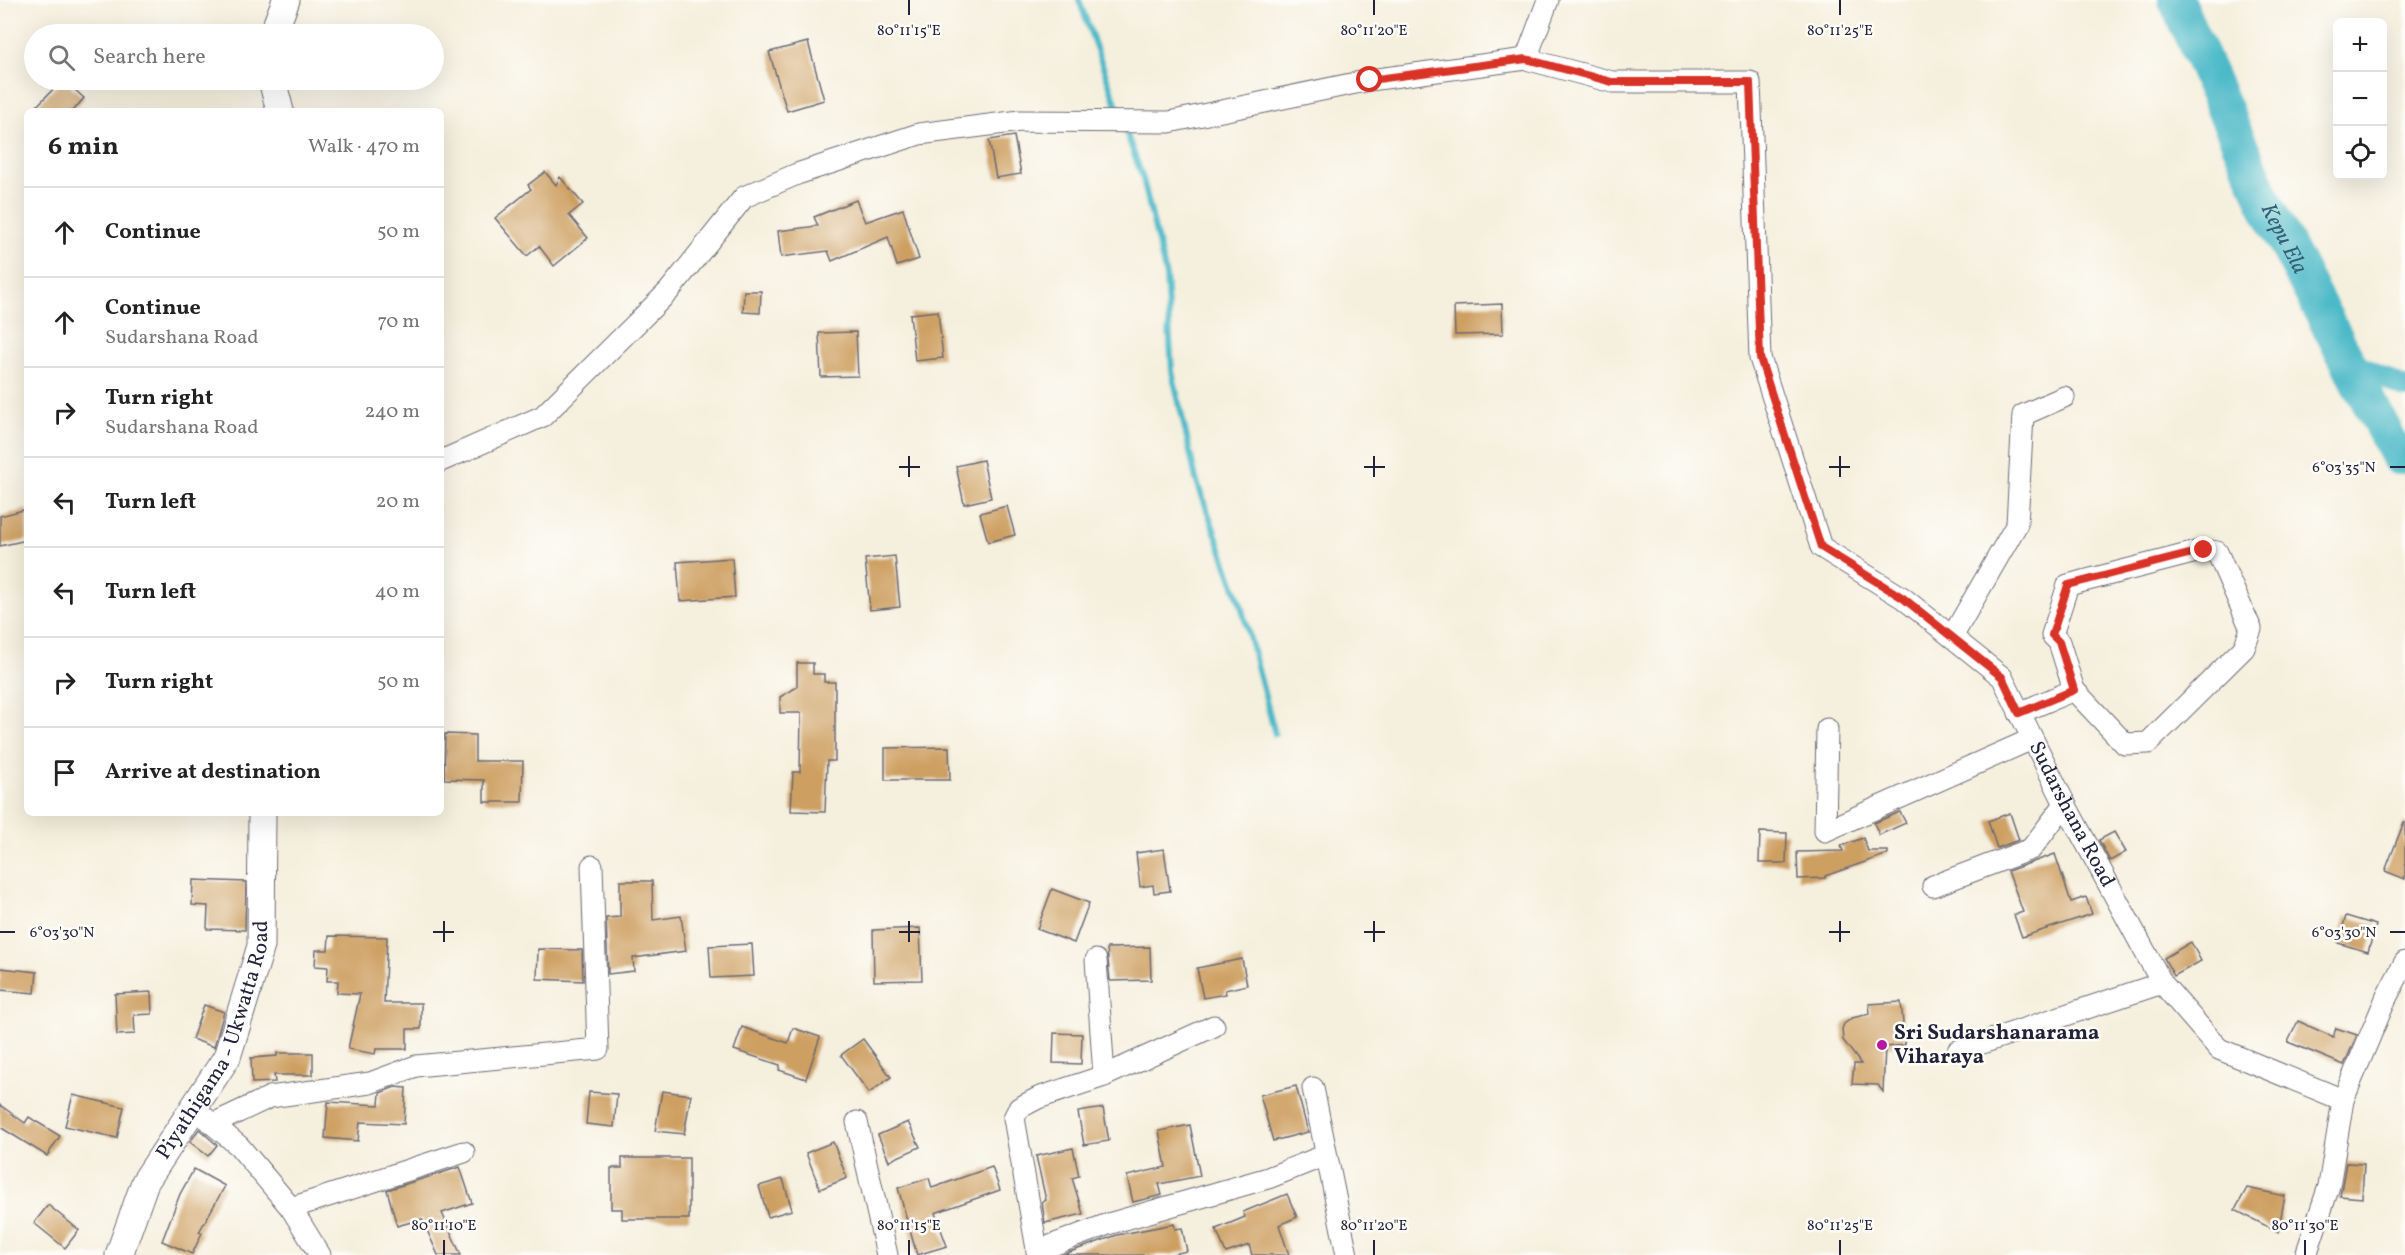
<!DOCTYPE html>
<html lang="en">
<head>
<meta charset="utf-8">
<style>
  :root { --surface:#fff; --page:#f2f2f2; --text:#222; --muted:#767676; --line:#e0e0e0 }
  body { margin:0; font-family:Vollkorn,serif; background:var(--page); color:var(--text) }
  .controls { position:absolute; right:18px; top:18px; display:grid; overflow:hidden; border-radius:9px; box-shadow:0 6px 24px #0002 }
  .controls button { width:54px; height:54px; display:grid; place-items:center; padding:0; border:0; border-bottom:2px solid var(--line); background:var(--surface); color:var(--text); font:30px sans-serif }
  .stop { position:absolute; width:18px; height:18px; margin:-14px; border:4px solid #d93025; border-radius:50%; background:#fff }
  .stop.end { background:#d93025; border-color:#fff; box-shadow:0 2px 6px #0008 }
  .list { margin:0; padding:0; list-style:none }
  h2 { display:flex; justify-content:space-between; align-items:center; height:78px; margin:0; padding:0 24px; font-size:26px }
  h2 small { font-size:20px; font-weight:400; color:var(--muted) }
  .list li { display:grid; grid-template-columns:39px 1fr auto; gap:18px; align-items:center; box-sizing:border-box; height:90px; padding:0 24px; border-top:2px solid var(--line) }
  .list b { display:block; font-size:22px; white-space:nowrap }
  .list p { margin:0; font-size:20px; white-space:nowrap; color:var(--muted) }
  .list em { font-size:20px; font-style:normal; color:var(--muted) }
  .icon { flex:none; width:33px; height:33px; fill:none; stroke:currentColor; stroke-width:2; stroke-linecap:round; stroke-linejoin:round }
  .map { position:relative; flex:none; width:2405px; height:1255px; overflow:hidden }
  .search { position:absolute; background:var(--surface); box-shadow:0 6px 24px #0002; left:24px; top:24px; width:420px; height:66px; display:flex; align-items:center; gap:15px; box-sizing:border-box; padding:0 21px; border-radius:33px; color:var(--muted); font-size:22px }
  .panel { position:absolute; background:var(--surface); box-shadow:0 6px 24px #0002; left:24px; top:108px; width:420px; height:708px; border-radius:9px }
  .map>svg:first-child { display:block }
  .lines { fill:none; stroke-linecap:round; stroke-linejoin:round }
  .stream { stroke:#4cb9c8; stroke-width:6 }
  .canal { stroke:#4cb9c8; stroke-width:21 }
  .river { stroke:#4cb9c8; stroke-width:36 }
  .building { fill:#cd9f60 }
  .minor-casing { stroke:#6c6a74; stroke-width:23 }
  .tertiary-casing { stroke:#6c6a74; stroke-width:29 }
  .minor { stroke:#fff; stroke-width:21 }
  .tertiary { stroke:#fff; stroke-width:27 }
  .route { stroke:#d93025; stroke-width:8 }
  .ticks { fill:none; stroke:#22223b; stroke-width:2 }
  .poi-dot { fill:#b5179e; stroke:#fdfcf7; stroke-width:2 }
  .labels { text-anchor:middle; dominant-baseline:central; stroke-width:5; stroke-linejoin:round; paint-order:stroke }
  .street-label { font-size:21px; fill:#22223b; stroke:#fdfcf7 }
  .poi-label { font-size:21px; font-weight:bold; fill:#22223b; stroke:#fdfcf7; text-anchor:start }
  .water-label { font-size:22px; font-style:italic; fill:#335e73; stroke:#fdfcf7 }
  .ticks-label { font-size:15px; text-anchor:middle; fill:#22223b; stroke:#fdfcf7; stroke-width:5; stroke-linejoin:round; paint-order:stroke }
</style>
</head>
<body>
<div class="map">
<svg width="2405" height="1255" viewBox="0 0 2405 1255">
  <rect width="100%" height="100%" fill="#fdfcf7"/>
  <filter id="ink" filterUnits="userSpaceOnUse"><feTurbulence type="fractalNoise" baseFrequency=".0167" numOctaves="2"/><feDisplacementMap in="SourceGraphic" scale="12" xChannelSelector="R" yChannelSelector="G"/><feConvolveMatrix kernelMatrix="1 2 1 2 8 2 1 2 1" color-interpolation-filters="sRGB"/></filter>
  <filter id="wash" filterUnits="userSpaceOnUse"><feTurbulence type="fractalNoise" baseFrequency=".008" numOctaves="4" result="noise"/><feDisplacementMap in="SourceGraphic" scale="24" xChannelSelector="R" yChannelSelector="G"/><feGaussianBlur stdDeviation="1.35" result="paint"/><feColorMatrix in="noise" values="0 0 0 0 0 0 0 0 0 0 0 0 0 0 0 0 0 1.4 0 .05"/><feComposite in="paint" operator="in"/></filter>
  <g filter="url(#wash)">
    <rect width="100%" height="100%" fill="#f5efdd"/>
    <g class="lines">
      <g class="stream">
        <polyline points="1079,0 1143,179 1166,276 1172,371 1196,479 1241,605 1275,734"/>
        <polyline points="2398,457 2405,471"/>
      </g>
      <polyline class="canal" points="2347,360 2405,388"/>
      <path class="river" id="s1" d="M2176 0 2271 215 2398 457"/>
    </g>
    <g id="blocks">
      <g class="building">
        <polygon points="808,42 824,100 787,111 769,52"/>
        <polygon points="62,80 64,80 84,98 73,111 32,111"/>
        <polygon points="1014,136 1021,174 996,178 989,140"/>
        <polygon points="545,172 556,185 560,177 583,204 569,215 588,238 554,266 539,246 527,256 495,218 531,189 528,185"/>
        <polygon points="856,200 865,222 903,209 919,259 897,266 888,237 832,261 828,251 781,257 778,231 818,226 814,217"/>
        <polygon points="744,291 761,291 760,313 743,312"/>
        <polygon points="1502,304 1503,334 1455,335 1454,306"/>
        <polygon points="938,311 943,358 915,361 910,314"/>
        <polygon points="856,332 858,376 821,377 819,333"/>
        <polygon points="983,460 991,498 964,504 956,466"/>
        <polygon points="1007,506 1015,535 988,542 980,513"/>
        <polygon points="27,509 27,540 0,546 0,516"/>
        <polygon points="895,556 900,607 870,610 865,559"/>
        <polygon points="732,558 735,597 680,601 677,562"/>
        <polygon points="797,663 813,663 813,674 824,674 824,682 835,682 835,761 827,761 825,812 791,811 793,772 800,772 801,713 780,713 780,697 797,687"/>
        <polygon points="445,734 475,735 475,761 523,761 522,802 484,802 484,780 444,779"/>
        <polygon points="949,747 950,780 885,780 885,748"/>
        <polygon points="1900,812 1906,823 1879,835 1874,823"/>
        <polygon points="2010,813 2019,840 1997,848 1988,821"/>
        <polygon points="2404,822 2405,822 2405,879 2385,871"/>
        <polygon points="1760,832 1787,833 1786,863 1759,863"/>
        <polygon points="2114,832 2126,852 2110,861 2099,840"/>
        <polygon points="1863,838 1868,851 1888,851 1888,854 1825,876 1825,878 1798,879 1797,852 1843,851 1841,846"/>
        <polygon points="1164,849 1170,891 1154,893 1153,885 1140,887 1136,853"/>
        <polygon points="2055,854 2071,902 2086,897 2092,914 2022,937 2014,915 2023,912 2008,871"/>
        <polygon points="193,880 246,882 245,930 207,929 208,906 192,905"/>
        <polygon points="620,881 652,881 653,920 681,916 686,951 633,958 634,971 608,974 606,918 620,917"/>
        <polygon points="1052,889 1089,903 1074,943 1037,929"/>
        <polygon points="2346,916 2376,925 2368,952 2338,943"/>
        <polygon points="920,928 922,980 874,981 873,930"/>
        <polygon points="329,936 387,937 384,1003 421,1003 421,1029 407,1029 407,1049 376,1049 375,1054 348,1049 360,994 337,993 338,981 327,981 328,967 315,966 316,950 328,950"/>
        <polygon points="2191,942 2201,961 2174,976 2164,958"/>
        <polygon points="752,944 754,976 711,978 709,946"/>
        <polygon points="1150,947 1151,980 1110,981 1107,948"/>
        <polygon points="538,949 582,950 583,981 537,979"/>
        <polygon points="1242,959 1247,985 1225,990 1226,994 1203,998 1197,968"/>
        <polygon points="0,968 37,972 35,993 0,990"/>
        <polygon points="151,992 152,1014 134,1015 135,1034 117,1035 115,994"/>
        <polygon points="1901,1002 1905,1045 1885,1047 1883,1092 1878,1085 1852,1084 1854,1064 1861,1064 1843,1040 1842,1029 1844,1024 1852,1018 1870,1014 1869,1004"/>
        <polygon points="204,1005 224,1012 214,1047 192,1039"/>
        <polygon points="2298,1021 2333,1037 2336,1028 2357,1035 2344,1065 2288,1042"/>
        <polygon points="742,1027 788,1043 793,1028 820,1037 806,1079 779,1070 780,1065 734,1050"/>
        <polygon points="1054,1033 1082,1034 1081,1064 1053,1063"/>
        <polygon points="863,1039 891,1077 869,1093 841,1055"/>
        <polygon points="277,1053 313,1053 313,1075 274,1075 275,1082 252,1083 251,1058 277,1056"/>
        <polygon points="1296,1086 1308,1132 1273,1141 1260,1095"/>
        <polygon points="395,1087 406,1088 404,1124 360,1122 358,1141 325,1138 328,1102 379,1105 380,1093"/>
        <polygon points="662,1091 691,1095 684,1134 655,1131"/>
        <polygon points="589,1092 617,1094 614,1127 586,1124"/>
        <polygon points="73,1095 124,1107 117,1138 65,1126"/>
        <polygon points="0,1105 25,1123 29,1117 60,1136 47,1156 0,1127"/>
        <polygon points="1103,1108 1109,1141 1084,1145 1078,1112"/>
        <polygon points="908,1122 920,1147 889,1161 878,1135"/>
        <polygon points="1190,1125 1200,1176 1159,1184 1162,1195 1133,1202 1127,1176 1166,1167 1159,1131"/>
        <polygon points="199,1129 217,1145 208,1156 190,1142"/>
        <polygon points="833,1142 847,1178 820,1189 806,1153"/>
        <polygon points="1073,1148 1079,1176 1072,1178 1083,1214 1045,1223 1042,1202 1046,1200 1036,1156"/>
        <polygon points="622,1158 689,1158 689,1219 622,1219 622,1209 611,1209 611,1168 622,1168"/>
        <polygon points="2346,1163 2364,1164 2362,1198 2340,1196"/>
        <polygon points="460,1167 472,1203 442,1213 461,1255 438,1255 422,1219 397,1226 387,1190"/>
        <polygon points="992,1167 1000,1190 935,1213 947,1246 917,1255 898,1188 929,1178 932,1188"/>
        <polygon points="194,1169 225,1186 199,1232 202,1233 192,1254 162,1241 180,1194"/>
        <polygon points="783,1179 792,1210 768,1217 759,1186"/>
        <polygon points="2247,1188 2285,1196 2278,1232 2235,1210"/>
        <polygon points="1287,1194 1297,1217 1279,1225 1289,1255 1252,1255 1249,1245 1226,1253 1216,1229 1245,1217 1243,1212"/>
        <polygon points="48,1205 79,1230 65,1248 34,1223"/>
        <polygon points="1174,1224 1175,1229 1182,1228 1187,1251 1169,1255 1062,1255 1117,1235"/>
      </g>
    </g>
  </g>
  <g filter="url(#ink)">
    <use href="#blocks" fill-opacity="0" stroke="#6c6a74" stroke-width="1.5"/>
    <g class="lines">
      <defs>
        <g id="minor">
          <polyline points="1526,59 1548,0"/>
          <path id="s2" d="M441 461 543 416 669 291 744 197 797 174 919 134 1020 121 1169 122 1370 80 1526 59 1612 82H1750L1760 358 1821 547 1903 598 2002 677 2065 804 2162 983 2219 1049 2343 1100 2329 1186 2306 1255"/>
          <polyline points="1952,637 2017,524 2023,415 2064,397"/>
          <polyline points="2019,713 2074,690 2059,642 2052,635 2068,585 2204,550 2217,552 2251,629 2244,648 2148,743 2125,744 2074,690"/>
          <polyline points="1827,729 1825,831 2032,739"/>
          <polyline points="1933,886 2031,849 2065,804"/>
          <polyline points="1096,960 1104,1076"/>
          <polyline points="1958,1051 2162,983"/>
          <polyline points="1313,1088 1347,1255"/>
          <polyline points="2343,1100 2387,996 2405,962"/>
          <polyline points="203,1116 239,1146 291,1208 320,1255"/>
          <polyline points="857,1122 887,1255"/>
          <polyline points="213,1124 270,1097 370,1083 416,1066 598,1049 592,866"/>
          <polyline points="291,1208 464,1152"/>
          <polyline points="1037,1251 1108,1224 1268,1178 1326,1155"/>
          <polyline points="1038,1255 1014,1118 1019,1108 1038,1098 1104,1076 1214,1026"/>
        </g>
        <g id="tertiary">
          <polyline points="273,34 286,0"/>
          <polyline points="272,80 280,111"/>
          <path id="s3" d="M119 1255 145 1182 227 1057 261 946 262 813"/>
        </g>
      </defs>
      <use href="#minor" class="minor-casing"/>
      <use href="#tertiary" class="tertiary-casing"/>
      <use href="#minor" class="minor"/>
      <use href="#tertiary" class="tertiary"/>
    </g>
  </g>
  <g class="lines" filter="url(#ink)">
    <polyline class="route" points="1370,80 1526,59 1612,82 1750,82 1760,358 1821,547 1903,598 2002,677 2019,713 2074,690 2059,642 2052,635 2068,585 2204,550"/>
  </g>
  <path class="ticks" d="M909 0V15M1374 0V15M1840 0V15M909 456V477M1374 456V477M1840 456V477M899 467H920M1364 467H1385M1829 467H1850M2390 467H2405M444 921V942M909 921V942M1374 921V942M1840 921V942M0 932H15M433 932H454M899 932H920M1364 932H1385M1829 932H1850M2390 932H2405M444 1240V1255M909 1240V1255M1374 1240V1255M1840 1240V1255M2305 1240V1255"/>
  <circle class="poi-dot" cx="1882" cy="1045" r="6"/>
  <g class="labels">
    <g class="street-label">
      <text stroke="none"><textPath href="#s2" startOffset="2288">Sudarshana Road</textPath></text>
      <text stroke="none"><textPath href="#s3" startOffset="238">Piyathigama - Ukwatta Road</textPath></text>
    </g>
    <g class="poi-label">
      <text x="1894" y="1033">Sri Sudarshanarama<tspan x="1894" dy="24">Viharaya</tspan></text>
    </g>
    <g class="water-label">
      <text stroke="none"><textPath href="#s1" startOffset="262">Kepu Ela</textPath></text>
    </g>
  </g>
  <g class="ticks-label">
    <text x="909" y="35">80°11'15"E</text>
    <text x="1374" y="35">80°11'20"E</text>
    <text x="1840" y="35">80°11'25"E</text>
    <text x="2344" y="472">6°03'35"N</text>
    <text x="62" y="937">6°03'30"N</text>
    <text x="2344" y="937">6°03'30"N</text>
    <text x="444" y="1230">80°11'10"E</text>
    <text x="909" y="1230">80°11'15"E</text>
    <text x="1374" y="1230">80°11'20"E</text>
    <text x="1840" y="1230">80°11'25"E</text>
    <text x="2305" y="1230">80°11'30"E</text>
  </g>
</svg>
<div class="controls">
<button>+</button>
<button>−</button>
<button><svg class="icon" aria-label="locate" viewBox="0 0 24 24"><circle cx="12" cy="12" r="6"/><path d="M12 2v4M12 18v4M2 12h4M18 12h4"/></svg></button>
</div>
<div class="stop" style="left:1370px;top:80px"></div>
<div class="stop end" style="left:2204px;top:550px"></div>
<div class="search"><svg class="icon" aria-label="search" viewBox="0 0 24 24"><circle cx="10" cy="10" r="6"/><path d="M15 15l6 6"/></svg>Search here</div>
<section class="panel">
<h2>6 min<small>Walk · 470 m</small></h2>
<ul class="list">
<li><svg class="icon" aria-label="ahead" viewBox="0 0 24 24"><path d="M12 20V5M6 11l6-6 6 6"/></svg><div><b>Continue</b></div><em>50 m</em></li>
<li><svg class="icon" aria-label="ahead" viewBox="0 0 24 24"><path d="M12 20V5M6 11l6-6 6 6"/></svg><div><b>Continue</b><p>Sudarshana Road</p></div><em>70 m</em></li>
<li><svg class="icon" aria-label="right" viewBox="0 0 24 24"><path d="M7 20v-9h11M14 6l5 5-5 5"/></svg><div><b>Turn right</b><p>Sudarshana Road</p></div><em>240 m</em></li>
<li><svg class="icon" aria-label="left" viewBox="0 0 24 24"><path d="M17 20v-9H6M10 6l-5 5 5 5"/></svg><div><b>Turn left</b></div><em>20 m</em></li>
<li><svg class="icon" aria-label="left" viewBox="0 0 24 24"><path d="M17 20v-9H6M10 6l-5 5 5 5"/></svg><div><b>Turn left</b></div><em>40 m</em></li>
<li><svg class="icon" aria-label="right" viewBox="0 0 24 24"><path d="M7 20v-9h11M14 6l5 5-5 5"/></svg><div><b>Turn right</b></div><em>50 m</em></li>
<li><svg class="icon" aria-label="arrive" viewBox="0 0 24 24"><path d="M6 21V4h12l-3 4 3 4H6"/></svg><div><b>Arrive at destination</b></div></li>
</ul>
</section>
</div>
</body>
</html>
